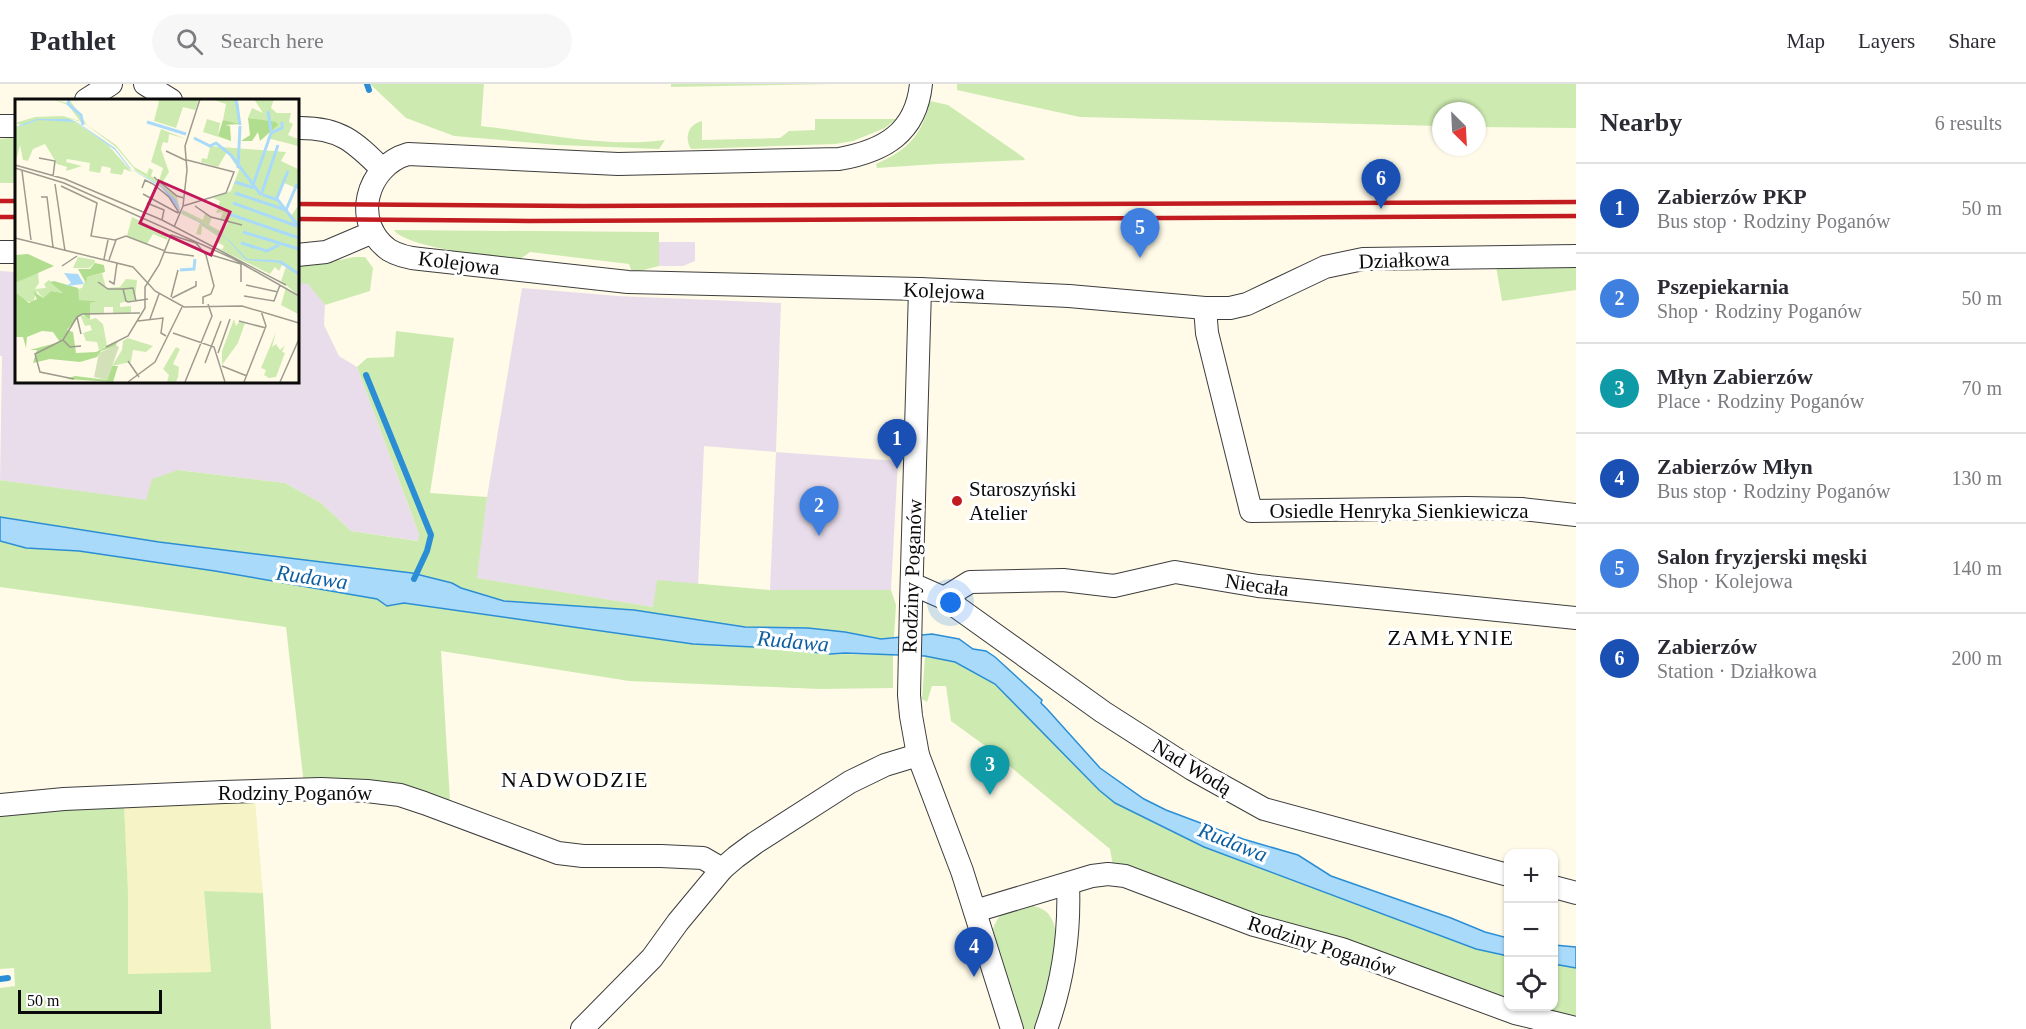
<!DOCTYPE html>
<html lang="en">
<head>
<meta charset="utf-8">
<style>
  :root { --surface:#fff; --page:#f7f7f7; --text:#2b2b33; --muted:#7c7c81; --line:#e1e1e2; --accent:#1a73e8 }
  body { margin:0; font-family:"Times New Roman",serif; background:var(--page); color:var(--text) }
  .controls { position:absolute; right:18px; bottom:18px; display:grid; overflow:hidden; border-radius:12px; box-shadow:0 2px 4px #0004 }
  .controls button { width:54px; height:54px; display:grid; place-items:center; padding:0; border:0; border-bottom:2px solid var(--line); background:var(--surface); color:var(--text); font:30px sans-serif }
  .compass { position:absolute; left:1432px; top:18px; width:54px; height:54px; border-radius:50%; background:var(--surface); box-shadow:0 2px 4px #0004; rotate:156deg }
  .scale { position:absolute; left:18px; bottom:15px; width:144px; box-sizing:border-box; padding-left:6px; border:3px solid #0a0a0a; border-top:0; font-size:16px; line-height:21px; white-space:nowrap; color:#0a0a0a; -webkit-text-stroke:4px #fff; paint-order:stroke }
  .you { position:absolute; left:951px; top:519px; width:21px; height:21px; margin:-15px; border:4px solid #fff; border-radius:50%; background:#1a73e8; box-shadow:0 0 0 9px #1a73e833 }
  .badge { display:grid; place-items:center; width:39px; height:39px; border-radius:50%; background:var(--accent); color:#fff; font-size:20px; font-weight:700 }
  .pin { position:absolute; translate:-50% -50px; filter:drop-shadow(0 2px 3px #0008) }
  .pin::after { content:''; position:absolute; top:32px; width:21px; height:18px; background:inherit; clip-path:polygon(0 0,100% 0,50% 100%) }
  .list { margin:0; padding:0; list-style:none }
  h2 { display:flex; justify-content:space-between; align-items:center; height:78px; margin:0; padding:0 24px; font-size:26px }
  h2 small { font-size:20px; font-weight:400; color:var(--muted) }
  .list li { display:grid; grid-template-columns:39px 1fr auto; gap:18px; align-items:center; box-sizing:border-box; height:90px; padding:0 24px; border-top:2px solid var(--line) }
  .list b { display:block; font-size:22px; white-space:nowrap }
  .list p { margin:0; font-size:20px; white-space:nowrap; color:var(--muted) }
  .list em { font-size:20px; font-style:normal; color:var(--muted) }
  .icon { flex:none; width:33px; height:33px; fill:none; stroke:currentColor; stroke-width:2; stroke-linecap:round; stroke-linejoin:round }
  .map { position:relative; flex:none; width:1576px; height:945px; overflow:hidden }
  header { display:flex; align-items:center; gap:36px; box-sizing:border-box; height:84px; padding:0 30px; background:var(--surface); border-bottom:2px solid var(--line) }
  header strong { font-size:28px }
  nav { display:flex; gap:33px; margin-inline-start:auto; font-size:21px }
  .search { width:420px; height:54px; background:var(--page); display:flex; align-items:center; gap:15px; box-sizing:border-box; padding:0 21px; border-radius:33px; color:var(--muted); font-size:22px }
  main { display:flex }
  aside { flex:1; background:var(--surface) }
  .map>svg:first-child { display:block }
  .industrial { fill:#e9ddeb }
  .farmland { fill:#f6f3c7 }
  .green { fill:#cdebb0 }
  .water { fill:#a9dafa; stroke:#2b8ed5; stroke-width:1.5 }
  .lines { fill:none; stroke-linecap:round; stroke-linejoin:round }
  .stream { stroke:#2b8ed5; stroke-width:6 }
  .minor-casing { stroke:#3d3d3d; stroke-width:24 }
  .minor { stroke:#fff; stroke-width:22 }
  .rail { stroke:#c21b20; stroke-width:4.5 }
  .poi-dot { fill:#c21b20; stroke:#fff; stroke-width:2 }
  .labels { text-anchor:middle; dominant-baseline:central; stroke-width:6; stroke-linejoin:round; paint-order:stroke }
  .street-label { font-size:21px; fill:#0a0a0a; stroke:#fff }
  .poi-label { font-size:21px; fill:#0a0a0a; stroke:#fff; text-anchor:start }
  .water-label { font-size:22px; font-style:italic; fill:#0d5fa2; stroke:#fff }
  .neighbourhood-label { font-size:22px; letter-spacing:1.5px; fill:#0a0a0a; stroke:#fff }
  .inset-river { fill:none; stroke:#a9dafa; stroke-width:3 }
  .inset-road { fill:none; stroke:#9d9b8f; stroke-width:1.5 }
  .view { fill:#c2185b; fill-opacity:0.15; stroke:#c2185b; stroke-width:3 }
  .inset-edge { fill:none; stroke:#0a0a0a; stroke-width:3 }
</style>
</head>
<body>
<header>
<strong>Pathlet</strong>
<div class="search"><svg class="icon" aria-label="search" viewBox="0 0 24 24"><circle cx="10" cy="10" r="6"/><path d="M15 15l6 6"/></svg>Search here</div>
<nav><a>Map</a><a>Layers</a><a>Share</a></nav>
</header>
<main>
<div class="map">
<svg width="1576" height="945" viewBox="0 0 1576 945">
  <rect width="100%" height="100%" fill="#fffbe8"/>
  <g class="industrial">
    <polygon points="659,158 695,158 695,177 683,182 659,182"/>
    <polygon points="0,187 16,188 16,297 297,297 297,199 308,199 325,221 324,241 339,272 357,283 419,450 419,457 351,447 321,419 285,399 178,386 146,417 0,396 2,272 0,272"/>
    <polygon points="522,204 618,212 781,219 776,368 898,377 891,506 770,506 776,368 704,362 698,504 653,523 476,494 487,413"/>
  </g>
  <polygon class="farmland" points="255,716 263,809 204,807 211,888 128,891 128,808 124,720"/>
  <g class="green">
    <path d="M370 0H484L481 42C542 49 604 64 665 56L659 65 559 61 454 52 406 34Z"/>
    <polygon points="671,0 834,0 671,3"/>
    <polygon points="957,0 1576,0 1576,44 1477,43 1477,27 1441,27 1441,42 1080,33 957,6"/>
    <path d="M930 17 948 21 1023 73 1025 76 937 80 877 84 876 80C908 66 922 51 930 17Z"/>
    <path d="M815 35H896L885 44 853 57 835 60 691 65C684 54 688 40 702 37V56L780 54 789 47 815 46Z"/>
    <polygon points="16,53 16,99 0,99 0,55"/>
    <path d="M394 146 659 148V182L632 189 629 180 530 168 519 176C495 173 406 164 394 146Z"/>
    <polygon points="354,173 365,173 373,184 370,207 325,221 308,200 297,199 297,180 321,180 337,174 340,176"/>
    <polygon points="1576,180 1576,206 1502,217 1496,182"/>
    <polygon points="396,247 454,254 430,409 487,413 477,494 653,523 657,496 770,506 891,506 896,521 894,553 881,555 845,548 808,544 745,543 634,526 504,517 461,504 452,499 412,489 159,458 0,433 0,396 146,416 152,395 178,386 285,399 321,419 351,447 418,457 419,450 357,283 367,274 394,273"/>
    <polygon points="0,457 26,464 79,467 215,487 377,515 387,522 404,519 693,560 775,564 830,570 893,571 893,604 819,605 629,597 441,567 450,717 304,701 286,543 0,503"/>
    <polygon points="925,572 955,578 995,600 1099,706 1116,719 1204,763 1476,865 1508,872 1508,922 1113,782 1110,765 984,661 951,637 946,602 932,602 927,618 922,615"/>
    <polygon points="124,720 128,808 128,890 211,888 204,807 263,809 271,945 0,945 0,904 15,902 14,884 0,885 0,727"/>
    <path d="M1018 821C1026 821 1035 821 1042 825 1061 834 1058 873 1055 891 1052 909 1042 928 1036 945H1024L992 848C997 832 1003 827 1018 821Z"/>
    <polygon points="1554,880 1576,884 1576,940 1512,923 1554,922"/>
  </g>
  <g class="water">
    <polygon points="0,433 159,458 412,489 452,499 461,504 504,517 634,526 745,543 808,544 845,548 881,555 932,550 959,555 973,565 986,567 995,573 1042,616 1041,619 1047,625 1100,684 1144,715 1166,726 1243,755 1298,771 1331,792 1451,834 1485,848 1508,854 1508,872 1476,865 1204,763 1115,719 1099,706 995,600 955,578 925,572 845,569 830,570 775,564 693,560 404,519 387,522 377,515 215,487 79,467 26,464 0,457"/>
    <polygon points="1554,861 1576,863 1576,884 1554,880"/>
  </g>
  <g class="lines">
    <g class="stream">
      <polyline points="367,0 369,6"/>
      <polyline points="366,291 431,451 427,467 414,495"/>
      <polyline points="0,895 8,894"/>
    </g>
    <defs>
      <g id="minor">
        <polyline points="145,0 171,16"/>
        <path d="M921 0C916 49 884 67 839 75L618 80 408 70C366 82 351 139 389 166 399 172 409 174 420 175L628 198 920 205 1069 212 1205 224H1230L1247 220 1325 183 1363 175 1576 172"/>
        <polyline points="86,16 111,0"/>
        <polyline points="0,42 16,42"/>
        <path d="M297 44C339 43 354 57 382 85"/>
        <polyline points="0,168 16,168"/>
        <polyline points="297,171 326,168 373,148"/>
        <polyline points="920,205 911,520 909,611 911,632 918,671 962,787 1012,945"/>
        <polyline points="1205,224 1207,249 1251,427 1466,424 1522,425 1576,431"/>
        <polyline points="912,500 944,514 1103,628 1192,685 1264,725 1508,791"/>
        <polyline points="944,514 970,498 1063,496 1114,502 1175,488 1258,502 1576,534"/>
        <polyline points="0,721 64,715 224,708 321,705 367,707 400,711 424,719 558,769 583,772 661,772 703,774 722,785"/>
        <polyline points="1554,803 1576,809"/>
        <polyline points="975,827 1092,792 1108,790 1125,792 1254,841 1342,865 1515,929 1576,944"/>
        <polyline points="582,945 652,874 678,838 722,785 736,773 755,759 850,698 885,681 918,671"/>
        <path d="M1046 945C1063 898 1070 849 1068 800"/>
      </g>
    </defs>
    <use href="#minor" class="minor-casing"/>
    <use href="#minor" class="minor"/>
    <g class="rail">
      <polyline points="0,117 16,117"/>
      <polyline points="297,120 583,122 1576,118"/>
      <polyline points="0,133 16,133"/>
      <polyline points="297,135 529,137 1576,132"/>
    </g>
  </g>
  <circle class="poi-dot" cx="957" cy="417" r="6"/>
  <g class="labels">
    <g class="street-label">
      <text transform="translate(1404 176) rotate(-2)">Działkowa</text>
      <text transform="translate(459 179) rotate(7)">Kolejowa</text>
      <text transform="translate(944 207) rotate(2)">Kolejowa</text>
      <text x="1399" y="427">Osiedle Henryka Sienkiewicza</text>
      <text transform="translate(912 492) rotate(-88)">Rodziny Poganów</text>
      <text transform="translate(1257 501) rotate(8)">Niecała</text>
      <text transform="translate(1192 683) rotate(31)">Nad Wodą</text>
      <text x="295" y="709">Rodziny Poganów</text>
      <text transform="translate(1322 862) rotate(18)">Rodziny Poganów</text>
    </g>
    <g class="poi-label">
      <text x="969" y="405">Staroszyński<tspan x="969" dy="24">Atelier</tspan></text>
    </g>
    <g class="water-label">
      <text transform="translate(312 493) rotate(8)">Rudawa</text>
      <text transform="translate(793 557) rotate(5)">Rudawa</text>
      <text transform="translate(1233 758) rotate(22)">Rudawa</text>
    </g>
    <g class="neighbourhood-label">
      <text x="1451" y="553">ZAMŁYNIE</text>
      <text x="575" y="695">NADWODZIE</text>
    </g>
  </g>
  <g transform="translate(15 15)">
    <rect width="284" height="284" fill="#fffbe8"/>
    <path d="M37 0 52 4 54 0 72 26 101 46 119 68 132 75 134 69 138 71 136 77 144 82 148 69 136 63 146 30 171 40 154 35 153 44 148 43 146 50 154 73 147 84 162 98 165 111 147 87 121 72 101 48 69 24 56 20 92 45 117 73 109 70 107 76 95 74 96 69 87 67 85 74 74 72 75 64 52 60 51 63 67 67 51 72 52 68 42 65 30 45 18 50 13 62 8 61 5 46 0 66V28L10 26 23 21 6 26 0 24 20 18 48 17 65 22 53 6ZM139 0H184L180 11 168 8 161 29 139 22 144 2ZM221 0 224 6 225 26 208 21 211 5 199 1ZM239 0H259L256 9 262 14H276L274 23 278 25 273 36 283 40V47L252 39 262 24 233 19 237 9 248 14ZM192 20 205 24 203 37 216 42 188 33ZM174 36 195 47 271 53 266 62 283 70V90L269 84 262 100 276 117 283 107V139L253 129 283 140V196L266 182 271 168 267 166 264 172 260 168 255 175 186 141 207 151 209 147 202 143 204 138 187 127 186 136 181 135 185 124 166 115 168 111 188 121 190 114 197 118 194 126 207 133 213 124 205 121 208 113 201 114 205 102 198 99 216 92 224 71 212 53 203 68 186 63 187 59 192 60 195 48ZM117 118 148 133 153 136 152 141 138 135 132 145 112 137ZM63 158 80 161V164L74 169H58ZM23 173 24 184 20 190 31 189 29 185 34 181 48 194 36 192 28 199 22 192 18 204 8 201 0 193V184ZM87 174 91 189 105 188 111 180 122 181 120 201 105 204V208L116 207V214H98V208H89V215H75V204L83 202 63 201V190L67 189 72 178ZM271 188 283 198V215L266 206ZM65 216 72 217 74 221 81 219 88 225 92 247 84 251 82 243 71 242 68 234 77 231 75 226 70 227ZM219 220 221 227 224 223 230 224 223 244 207 266V252ZM261 233 257 248 261 245 265 251 270 246 267 253 270 254 261 278 254 279 249 276 251 271 246 269ZM113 239 138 247 131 253 118 251 116 263 97 267 107 251 108 242ZM161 248 165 250 158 265 164 268 163 278 161 283H152L154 276 148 270Z" fill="#cdebb0"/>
    <path d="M233 19 261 23 263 26 245 42 243 33 237 42H226L235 36ZM208 21 225 25 210 26 215 27 216 42 203 37ZM0 153V156L13 155 39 167 0 184ZM80 164 89 166 90 173 72 178 71 184 63 170H75ZM39 182 63 189 64 201 83 202 75 204V221L67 214 52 231 58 233 61 254 81 253 104 241 100 247 86 252 82 258 65 263 35 260 18 264 22 251H15L45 243 38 233 27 232 12 238 11 249 8 238H0V193L14 204 22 200 18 192 28 199 36 192 48 194 35 183ZM97 267H103L98 283 51 280 60 277 92 281Z" fill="#b0dd8e"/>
    <path d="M101 246 104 248 92 281 79 278 84 254Z" fill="#d3e1b9"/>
    <path d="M22 20H53L62 23 100 49 116 70 147 87 161 101 165 111 213 140 232 160 261 161 268 164 231 161 212 140 164 111 146 88 114 69 100 51 61 23 23 21 10 26 0 28ZM49 174 63 175 69 185 51 187 56 184Z" fill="#a9dafa"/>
    <path class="inset-river" d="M54 0 53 5 66 16 68 26M221 0 225 26M253 12 256 32M132 23 171 35M179 39 195 47 201 44 216 56 246 96M223 69 225 27M220 83 239 89M238 86 256 34 267 29V23M220 94 271 111M246 96 263 46M248 96 263 101 284 128M262 99 273 72M218 104 282 127M271 111 282 85M214 115 284 139M228 133 284 150M226 144 252 152 264 146M264 162 284 175M165 171 179 170 180 160"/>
    <path class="inset-road" d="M151 52 172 62M24 59 40 62 38 77M0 66 50 80 147 121 271 186M0 69 49 84 217 159 284 197M7 72 16 141M139 78 162 97 169 99M40 85 50 152M46 87 82 104 76 137 100 141 111 137 150 152M127 89 130 81 138 85 154 98 165 115M128 95 163 114M26 98H32L38 148M132 104 149 111 147 121M168 107 211 94 219 73 172 61M180 107 196 118 227 126M159 128 168 107 172 71 170 47 185 0M0 139 118 168 140 192 169 208 227 207 284 224M149 153 179 157M190 154 226 165V183M89 160 93 141M94 161 101 141M47 167 62 157M94 182 99 185 102 164M83 183 93 190H108M231 186 263 193M229 197 259 202 265 186M156 198 163 171M157 199 181 187V182M121 202 118 189 108 190 111 202 113 203 133 200M135 220 144 195M123 222 148 219 146 234 151 237M224 222 251 229M158 234 199 248 210 283M66 235 62 218 67 215 125 214M48 241 55 248 66 247M91 248 113 237 130 209V188L144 166 156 136 181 144 191 156 199 187 196 195 188 198V205M203 254 215 220M113 262 124 278M190 264 206 222M207 267 232 277M59 280 25 273 20 255 48 241 62 218M113 283 140 263 167 208M170 283 197 217 193 205M229 283 251 227 246 212M265 283 284 240"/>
    <path class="view" d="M144 82 215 113 196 156 125 124Z"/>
    <rect width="284" height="284" class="inset-edge"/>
  </g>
</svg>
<div class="controls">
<button>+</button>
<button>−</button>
<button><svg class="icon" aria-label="locate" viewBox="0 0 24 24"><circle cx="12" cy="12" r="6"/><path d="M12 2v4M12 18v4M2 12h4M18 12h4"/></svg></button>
</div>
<svg class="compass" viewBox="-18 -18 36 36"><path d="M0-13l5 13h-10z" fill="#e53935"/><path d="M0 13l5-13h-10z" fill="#7c7c81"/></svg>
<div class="scale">50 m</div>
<div class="you"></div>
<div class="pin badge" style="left:897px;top:385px;background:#1a4fb4">1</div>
<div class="pin badge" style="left:819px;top:452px;background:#3f7fe0">2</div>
<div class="pin badge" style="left:990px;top:711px;background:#0f9aa8">3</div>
<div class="pin badge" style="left:974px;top:893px;background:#1a4fb4">4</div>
<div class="pin badge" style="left:1140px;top:174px;background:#3f7fe0">5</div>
<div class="pin badge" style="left:1381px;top:125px;background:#1a4fb4">6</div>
</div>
<aside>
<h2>Nearby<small>6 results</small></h2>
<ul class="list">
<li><span class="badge" style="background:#1a4fb4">1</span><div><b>Zabierzów PKP</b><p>Bus stop · Rodziny Poganów</p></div><em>50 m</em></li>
<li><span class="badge" style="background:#3f7fe0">2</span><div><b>Pszepiekarnia</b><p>Shop · Rodziny Poganów</p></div><em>50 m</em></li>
<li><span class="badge" style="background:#0f9aa8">3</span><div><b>Młyn Zabierzów</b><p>Place · Rodziny Poganów</p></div><em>70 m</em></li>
<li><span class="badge" style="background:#1a4fb4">4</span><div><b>Zabierzów Młyn</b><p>Bus stop · Rodziny Poganów</p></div><em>130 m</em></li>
<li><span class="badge" style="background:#3f7fe0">5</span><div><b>Salon fryzjerski męski</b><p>Shop · Kolejowa</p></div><em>140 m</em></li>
<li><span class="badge" style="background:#1a4fb4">6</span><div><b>Zabierzów</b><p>Station · Działkowa</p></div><em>200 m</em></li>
</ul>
</aside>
</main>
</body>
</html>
